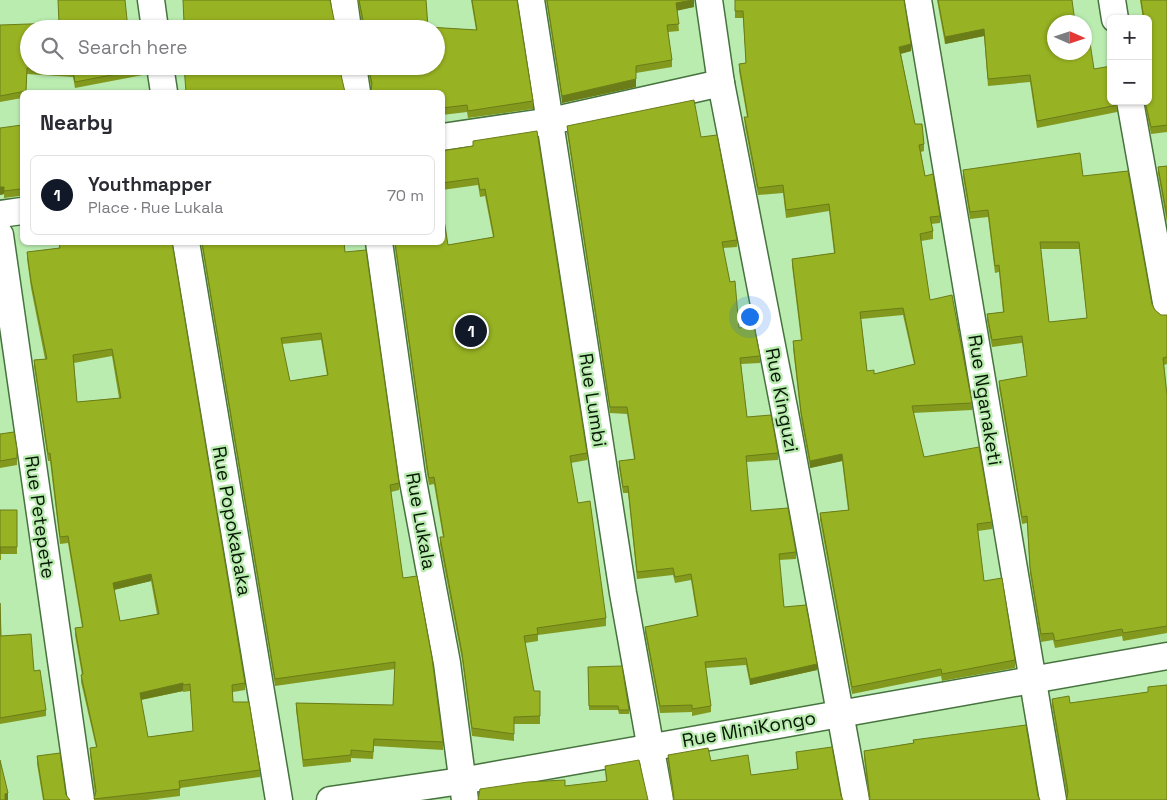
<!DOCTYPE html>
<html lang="en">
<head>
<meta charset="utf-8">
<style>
  :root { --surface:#fff; --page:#f2f2f3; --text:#2b2b33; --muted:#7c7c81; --line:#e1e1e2; --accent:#111827 }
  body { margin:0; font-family:"Space Grotesk",sans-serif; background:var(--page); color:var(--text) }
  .controls { position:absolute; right:15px; top:15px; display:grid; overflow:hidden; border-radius:8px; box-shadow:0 1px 4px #0004 }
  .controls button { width:45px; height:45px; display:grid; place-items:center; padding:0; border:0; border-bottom:1px solid var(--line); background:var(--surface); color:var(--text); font:25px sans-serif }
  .compass { position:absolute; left:1047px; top:15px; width:45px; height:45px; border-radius:50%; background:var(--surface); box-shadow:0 1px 4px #0004; rotate:93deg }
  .you { position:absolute; left:749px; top:316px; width:18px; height:18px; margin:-12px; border:4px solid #fff; border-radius:50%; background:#1a73e8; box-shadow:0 0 0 8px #1a73e833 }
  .badge { display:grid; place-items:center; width:32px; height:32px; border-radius:50%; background:var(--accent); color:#fff; font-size:16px; font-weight:700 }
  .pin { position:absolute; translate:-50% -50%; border:2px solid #fff; box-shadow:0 1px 5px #0006 }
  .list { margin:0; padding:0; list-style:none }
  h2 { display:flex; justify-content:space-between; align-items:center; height:65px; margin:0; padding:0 20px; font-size:21px }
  h2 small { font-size:16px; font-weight:400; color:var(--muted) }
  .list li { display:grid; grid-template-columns:32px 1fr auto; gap:15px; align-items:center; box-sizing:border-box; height:80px; margin:0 10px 10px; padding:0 10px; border:1px solid var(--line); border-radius:8px }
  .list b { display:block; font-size:19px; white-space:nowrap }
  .list p { margin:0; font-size:16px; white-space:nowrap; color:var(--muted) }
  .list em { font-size:16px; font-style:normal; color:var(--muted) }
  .icon { flex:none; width:28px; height:28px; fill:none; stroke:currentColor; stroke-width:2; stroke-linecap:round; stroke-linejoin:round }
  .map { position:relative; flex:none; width:1167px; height:800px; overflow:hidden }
  .search { position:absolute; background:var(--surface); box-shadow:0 1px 4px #0004; left:20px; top:20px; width:425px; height:55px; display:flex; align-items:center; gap:12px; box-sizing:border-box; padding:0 18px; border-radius:28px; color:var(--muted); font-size:19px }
  .panel { position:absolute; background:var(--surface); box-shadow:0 1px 4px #0004; left:20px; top:90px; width:425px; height:155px; border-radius:8px }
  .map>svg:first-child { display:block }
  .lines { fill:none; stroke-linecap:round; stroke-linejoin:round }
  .minor-casing { stroke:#46733e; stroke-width:29 }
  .minor { stroke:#fff; stroke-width:26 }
  .wall { fill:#82991d; fill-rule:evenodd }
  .shaded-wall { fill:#6a7d18 }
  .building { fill:#97b222; stroke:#6a7d18; fill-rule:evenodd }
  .labels { text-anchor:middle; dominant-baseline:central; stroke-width:4.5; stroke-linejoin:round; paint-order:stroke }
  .street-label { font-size:19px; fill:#071904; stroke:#baecb0 }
</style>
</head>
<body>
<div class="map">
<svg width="1167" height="800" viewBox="0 0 1167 800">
  <rect width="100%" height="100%" fill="#baecb0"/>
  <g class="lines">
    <defs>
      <g id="minor">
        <polyline points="151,0 155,29"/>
        <polyline points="344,0 348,29"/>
        <polyline points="531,0 623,593 660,800"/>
        <polyline points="709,0 721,83 785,413 856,800"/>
        <polyline points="918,0 1053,800"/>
        <polyline points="1112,0 1115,19"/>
        <polyline points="160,66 164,92"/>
        <polyline points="353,66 357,92"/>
        <polyline points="1130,101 1167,308"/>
        <polyline points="442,137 551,121 721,83"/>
        <polyline points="0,214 22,211"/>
        <polyline points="0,235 81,800"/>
        <polyline points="186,242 279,800"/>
        <polyline points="379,242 412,476 447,663 465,800"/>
        <polyline points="330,800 461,781 1167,656"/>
      </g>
    </defs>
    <use href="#minor" class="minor-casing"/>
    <use href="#minor" class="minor"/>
  </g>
  <g class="wall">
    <polygon points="358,0 426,0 428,27 476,30 471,0 517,0 533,101 533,109 468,118 467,112 442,115 442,92 371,91 371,87 367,66 436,66 362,28 362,24"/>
    <polygon points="546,0 694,0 694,7 677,10 679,31 668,32 672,60 672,67 636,73 636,87 562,103"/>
    <path d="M735 0 911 51 901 54 915 124 924 144V151L921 152 925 176 940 216V223L931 224 933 231V239L921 241 930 300 972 403V410L913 413 924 457 992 522V529L978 531 984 581 1015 660V668L942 681 941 676 852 694 820 520V513L848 510 842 461 810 468 801 419 793 348V341L801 340 792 266V259L834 253 829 211 786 218 783 193 758 195 745 127 744 117H747L739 71V64L746 63 743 18H735ZM903 315 914 364 874 374 867 371 861 319Z"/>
    <polygon points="937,0 1072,0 1054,22 1094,69 1117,101 1117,112 1037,128 1030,82 988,86 984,36 945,44"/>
    <polygon points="1140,0 1167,0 1167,132 1151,134 1144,101 1148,101 1148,19 1143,19"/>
    <polygon points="0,25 128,29 29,29 143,69 143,75 75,88 73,77 27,74 26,92 22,92 22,98 0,102"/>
    <polygon points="22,125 22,197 20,196 4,198 4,194 0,195"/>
    <polygon points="567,126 701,137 737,240 737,247 723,248 739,328 760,356 760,363 741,364 747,417 778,453 778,460 746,462 751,511 796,552 796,559 779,560 784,607 817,670 750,685 746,665 706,668 711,706 711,712 692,716 692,712 660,713 645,633 645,627 697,617 691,580 675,583 673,575 637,579 628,493 623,493 619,468 619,461 634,459 627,414 610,413 567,133"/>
    <polygon points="473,141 587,453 587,460 571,463 578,503 606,618 606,626 538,635 538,641 525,643 534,691 540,691 540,724 514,724 514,741 472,736 462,660 440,545 440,537 443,537 434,484 429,485 427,474 394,242 442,242 448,245 493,237 485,196 480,197 478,185 442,190 442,151 473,146"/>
    <polygon points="1167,166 1167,223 1158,174 1158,167"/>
    <path d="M963 170 1083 176 1155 310 1161 315H1167V364L1164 365 1167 395V633L1123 641 1122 636 1055 648 1053 640 1041 642 1030 574 1027 523 1022 524 999 388V381L1027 376 1022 343 992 347 987 321V314L1003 312 999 272 995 273 988 217 970 219 963 177ZM1041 249H1079L1087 318 1049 322Z"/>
    <path d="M59 242H172L245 683V690L233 692V702L260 770V777L180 788V796L147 800H94L95 794 90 755V748L96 747 81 682V675H82L75 635V628L82 627 68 543 60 544 50 461H48L34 367V360L45 359 31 288 27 259V252L59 248ZM112 356 119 398 77 402 74 363ZM151 581 157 614 120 621 114 590ZM183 691V692L190 691 193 731 148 737 141 700Z"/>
    <path d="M201 242H344L345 252 399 483V490L391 492 403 578 443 742V750L374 746 373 759 351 758V762L303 767 296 710V703L393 705 395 669 275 686ZM321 340 327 375 290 381 282 344Z"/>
    <polygon points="0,434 17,449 17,465 0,468"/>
    <polygon points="0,510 17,510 17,554 1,554 1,560 0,560"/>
    <polygon points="0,603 1,636 34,671 46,710 46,716 0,724"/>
    <polygon points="588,667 629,710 629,714 619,714 618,710 589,710"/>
    <polygon points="1167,685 1067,798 1052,706 1052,699 1070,703 1148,692 1148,687"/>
    <polygon points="913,740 1038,796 869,799 864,758 864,751 913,743"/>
    <polygon points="796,752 841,796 673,799 668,762 668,755 711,761 751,775 797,769"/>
    <polygon points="37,756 66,795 70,800 43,800 37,764"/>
    <polygon points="605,766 648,800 565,786 606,781"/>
  </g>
  <g class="shaded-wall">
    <polygon points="694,0 694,7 676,11 676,3"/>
    <polygon points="984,29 984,36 945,44 945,37"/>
    <polygon points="911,44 911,51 899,54 899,47"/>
    <polygon points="636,79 636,87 562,103 562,96"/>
    <polygon points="0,187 4,187 4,194 0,195"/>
    <polygon points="842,454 842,461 810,468 810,461"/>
    <polygon points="151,574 151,581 113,590 113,583"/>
    <polygon points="817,664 817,670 750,685 750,679"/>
    <polygon points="183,683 183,691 140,700 140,693"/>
    <polygon points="8,793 8,800 5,800 5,794"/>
  </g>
  <g class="building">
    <polygon points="58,0 125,0 128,29 29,29 29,66 142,66 143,69 75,82 73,71 27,68 26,91 0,96 0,25 59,23"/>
    <polygon points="183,0 330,0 336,29 176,29 175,24 184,23"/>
    <polygon points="359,0 426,0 428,27 477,30 472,0 517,0 533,101 468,111 467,105 442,108 442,92 369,92 371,91 372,83 368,66 436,66 436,29 361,29 363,20"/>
    <polygon points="547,0 693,0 676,3 679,24 667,25 672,60 636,66 636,79 562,96"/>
    <path d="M735 0H904L911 44 899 47 915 124H922L924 144 919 145 925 176 933 174 940 216 930 217 933 231 920 234 930 300 952 295 972 403 912 406 924 457 979 447 992 522 977 524 984 581 1002 578 1015 660 942 674 941 669 852 687 820 513 849 510 842 454 810 461 801 412 793 341 802 340 792 259 835 253 829 204 786 210 783 185 758 188 745 120 744 117H748L739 64 746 63 743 11H735ZM903 308 915 364 874 374V370L867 371 860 312Z"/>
    <polygon points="938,0 1072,0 1075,22 1054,22 1054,52 1084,52 1084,37 1089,36 1094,69 1111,66 1111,101 1117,101 1117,105 1037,121 1030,75 988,79 984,29 945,37"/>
    <polygon points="1141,0 1167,0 1167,125 1151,127 1145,101 1148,101 1148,19 1144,19"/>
    <polygon points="184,66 339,66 345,92 186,92"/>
    <polygon points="694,100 701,137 717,135 737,240 722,242 730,282 735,281 739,328 754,326 760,356 740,358 747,417 771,415 778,453 746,456 751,511 788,508 796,552 779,554 784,607 806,605 817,664 750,679 746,658 705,662 711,706 692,709 692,705 660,706 645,627 698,616 691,574 675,577 673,568 637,572 628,486 623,487 619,461 635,459 627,407 610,407 567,126"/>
    <polygon points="22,125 22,190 20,189 4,191 4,187 0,187 0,128"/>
    <polygon points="537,131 587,453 570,456 578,503 590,501 606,618 537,628 538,634 524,636 534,691 540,691 540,716 514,717 514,734 472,728 462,653 440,537 444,537 434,477 429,478 427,466 395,242 442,242 442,207 448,245 494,237 485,189 480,190 478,178 442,183 442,151 473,146 473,141"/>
    <path d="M1080 153 1083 176 1128 171 1152 304 1155 310 1161 315H1167V357L1163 358 1167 395V626L1123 633 1122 629 1055 641 1053 633 1041 634 1030 567 1027 516 1022 517 999 381 1027 376 1022 336 992 340 987 314 1004 312 999 265 995 266 988 210 970 212 963 170ZM1040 242H1079L1087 318 1049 322Z"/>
    <polygon points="1167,166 1167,216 1158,167"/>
    <path d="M59 242H172L245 683 232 685 233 702H249L260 770 179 781 180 789 94 799 96 791 90 748 97 747 81 675 83 674 75 628 83 627 68 536 60 537 50 453 48 454 34 360 47 359 31 281 27 252 60 248ZM112 349 121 398 77 402 73 355ZM151 574 159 614 120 621 113 583ZM183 683V685L190 684 193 731 148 737 140 693Z"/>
    <path d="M202 242H344L345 252 366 250 399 483 390 485 403 578 417 576 432 658 443 742 374 739 373 752 351 750V755L303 760 296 703 393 705 395 662 275 679ZM321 333 328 375 290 381 281 338Z"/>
    <polygon points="14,432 17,449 17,458 0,461 0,434"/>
    <polygon points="0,510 17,510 17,547 0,547 1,553 0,553"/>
    <polygon points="0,603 1,636 31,634 34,671 40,670 46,710 0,718"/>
    <polygon points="622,666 629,710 619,710 618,706 589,706 588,667"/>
    <polygon points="1167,685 1167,800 1066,800 1067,798 1068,791 1052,699 1069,696 1070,703 1148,692 1148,687"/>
    <polygon points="1026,725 1038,796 1040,800 869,800 870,798 864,751 914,743 913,740"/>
    <polygon points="832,747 841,796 843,800 673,800 674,798 668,755 708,748 711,761 748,755 751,775 798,769 796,752"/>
    <polygon points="60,753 66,795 70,800 44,800 37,756"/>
    <polygon points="0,760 8,793 5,794 5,800 0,800"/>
    <polygon points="639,760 648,800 478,800 480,789 528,782 565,780 565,786 607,781 605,766"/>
  </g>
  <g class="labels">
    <g class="street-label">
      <text transform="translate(593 400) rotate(81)">Rue Lumbi</text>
      <text transform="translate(782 400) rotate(79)">Rue Kinguzi</text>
      <text transform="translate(985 400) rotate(81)">Rue Nganaketi</text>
      <text transform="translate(40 517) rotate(82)">Rue Petepete</text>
      <text transform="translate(232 521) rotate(80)">Rue Popokabaka</text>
      <text transform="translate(421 521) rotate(80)">Rue Lukala</text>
      <text transform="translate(749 729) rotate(-10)">Rue MiniKongo</text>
    </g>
  </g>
</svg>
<div class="controls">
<button>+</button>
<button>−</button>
</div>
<svg class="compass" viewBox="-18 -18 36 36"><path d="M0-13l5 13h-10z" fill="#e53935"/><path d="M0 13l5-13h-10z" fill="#7c7c81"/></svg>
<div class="you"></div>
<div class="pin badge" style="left:471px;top:331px">1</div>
<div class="search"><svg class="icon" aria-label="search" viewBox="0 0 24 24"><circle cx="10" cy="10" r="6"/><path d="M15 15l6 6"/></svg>Search here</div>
<section class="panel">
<h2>Nearby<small></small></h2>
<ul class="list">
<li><span class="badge">1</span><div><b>Youthmapper</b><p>Place · Rue Lukala</p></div><em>70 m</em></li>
</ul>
</section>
</div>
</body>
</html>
